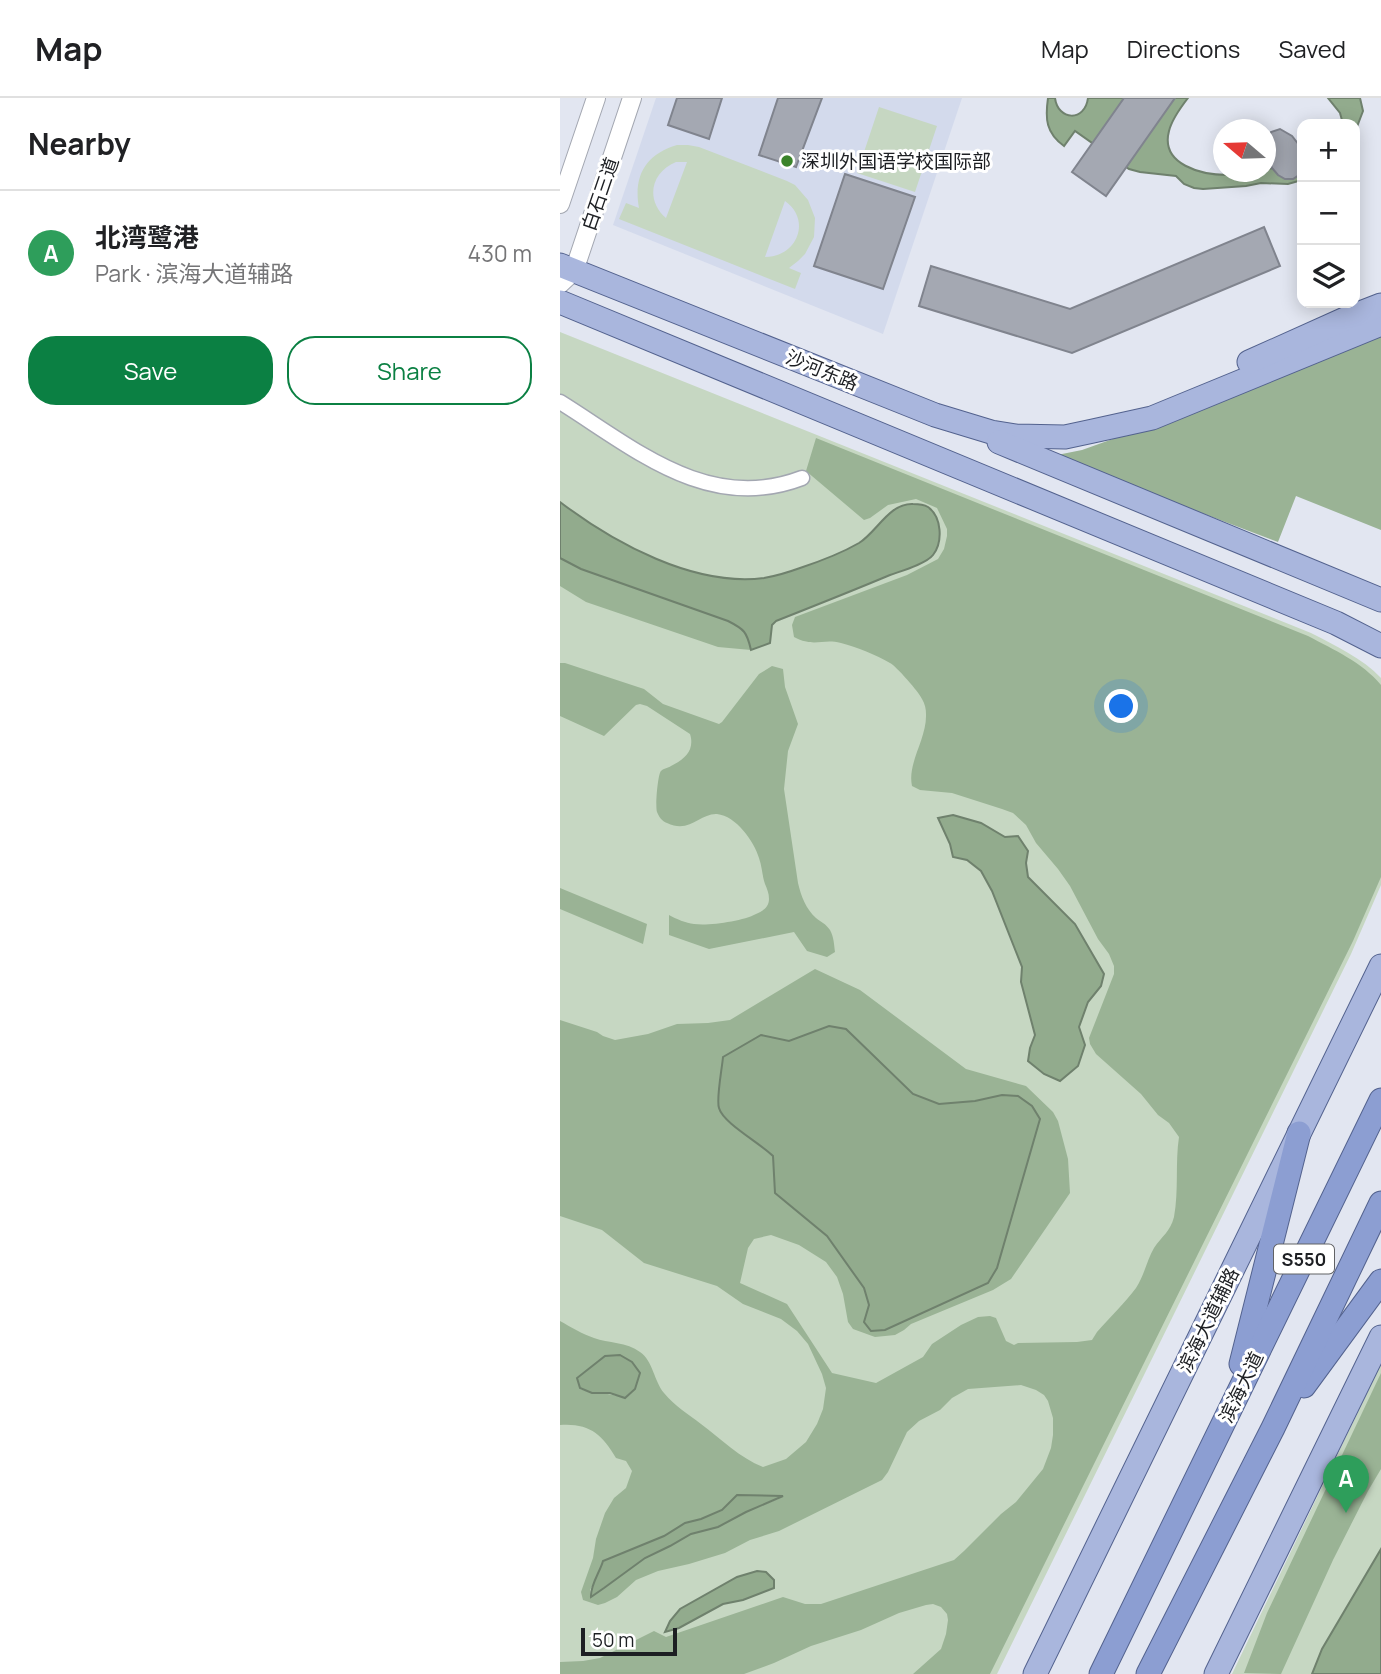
<!DOCTYPE html>
<html lang="en">
<head>
<meta charset="utf-8">
<style>
  :root { --surface:#fff; --page:#f6f6f6; --text:#202124; --muted:#757577; --line:#e0e0e0; --accent:#0b8043 }
  body { margin:0; font-family:Manrope,"Noto Sans SC",sans-serif; background:var(--page); color:var(--text) }
  .controls { position:absolute; right:21px; top:21px; display:grid; overflow:hidden; border-radius:14px; box-shadow:0 4px 18px #0003 }
  .controls button { width:63px; height:63px; display:grid; place-items:center; padding:0; border:0; border-bottom:2px solid var(--line); background:var(--surface); color:var(--text); font:35px sans-serif }
  .compass { position:absolute; left:653px; top:21px; width:63px; height:63px; border-radius:50%; background:var(--surface); box-shadow:0 4px 18px #0003; rotate:289deg }
  .scale { position:absolute; left:21px; bottom:18px; width:96px; box-sizing:border-box; padding-left:7px; border:4px solid #1d1f23; border-top:0; font-size:19px; line-height:24px; white-space:nowrap; color:#1d1f23; -webkit-text-stroke:5px #fff; paint-order:stroke }
  .you { position:absolute; left:562px; top:609px; width:24px; height:24px; margin:-18px; border:5px solid #fff; border-radius:50%; background:#1a73e8; box-shadow:0 0 0 10px #1a73e833 }
  .badge { display:grid; place-items:center; width:46px; height:46px; border-radius:50%; background:var(--accent); color:#fff; font-size:23px; font-weight:700 }
  .pin { position:absolute; translate:-50% -58px; filter:drop-shadow(0 2px 4px #0008) }
  .pin::after { content:''; position:absolute; top:37px; width:24px; height:21px; background:inherit; clip-path:polygon(0 0,100% 0,50% 100%) }
  .list { margin:0; padding:0; list-style:none }
  h2 { display:flex; justify-content:space-between; align-items:center; height:91px; margin:0; padding:0 28px; font-size:30px }
  h2 small { font-size:23px; font-weight:400; color:var(--muted) }
  .list li { display:grid; grid-template-columns:46px 1fr auto; gap:21px; align-items:center; box-sizing:border-box; height:126px; padding:0 28px; border-top:2px solid var(--line) }
  .list b { display:block; font-size:26px; white-space:nowrap }
  .list p { margin:0; font-size:23px; white-space:nowrap; color:var(--muted) }
  .list em { font-size:23px; font-style:normal; color:var(--muted) }
  .actions { display:flex; gap:14px; padding:21px 28px }
  .actions a { flex:1; padding:16px 0; border:2px solid var(--accent); border-radius:28px; text-align:center; font-size:24px; color:var(--accent) }
  .actions .main { background:var(--accent); color:#fff }
  .icon { flex:none; width:38px; height:38px; fill:none; stroke:currentColor; stroke-width:2; stroke-linecap:round; stroke-linejoin:round }
  .map { position:relative; flex:none; width:821px; height:1576px; overflow:hidden }
  header { display:flex; align-items:center; gap:42px; box-sizing:border-box; height:98px; padding:0 35px; background:var(--surface); border-bottom:2px solid var(--line) }
  header strong { font-size:33px }
  nav { display:flex; gap:38px; margin-inline-start:auto; font-size:24px }
  main { display:flex }
  aside { flex:1; background:var(--surface) }
  .map>svg:first-child { display:block }
  .built { fill:#d3daec }
  .green { fill:#c6d7c2; fill-rule:evenodd }
  .forest { fill:#9ab395; fill-rule:evenodd }
  .water { fill:#92ab8d; stroke:#6f816d; stroke-width:2 }
  .building { fill:#a4a8b2; stroke:#80848e; stroke-width:2 }
  .lines { fill:none; stroke-linecap:round; stroke-linejoin:round }
  .minor-casing { stroke:#a3a7b1; stroke-width:17 }
  .tertiary-casing { stroke:#a3a7b1; stroke-width:20 }
  .primary-casing { stroke:#53628e; stroke-width:25 }
  .trunk-casing { stroke:#53628e; stroke-width:25 }
  .minor { stroke:#fff; stroke-width:14 }
  .tertiary { stroke:#fff; stroke-width:18 }
  .primary { stroke:#a9b6dd; stroke-width:23 }
  .trunk { stroke:#8c9ed2; stroke-width:23 }
  .poi-dot { fill:#3a832a; stroke:#fff; stroke-width:2.5 }
  .labels { text-anchor:middle; dominant-baseline:central; stroke-width:6; stroke-linejoin:round; paint-order:stroke }
  .shield { fill:#fff; stroke:#616265; stroke-width:2 }
  .shield-label { font-size:18px; font-weight:bold; fill:#1d1f23 }
  .poi-label { font-size:19px; fill:#1d1f23; stroke:#fff; text-anchor:start }
  .street-label { font-size:19px; fill:#1d1f23; stroke:#fff }
</style>
</head>
<body>
<header>
<strong>Map</strong>
<nav><a>Map</a><a>Directions</a><a>Saved</a></nav>
</header>
<main>
<aside>
<h2>Nearby<small></small></h2>
<ul class="list">
<li><span class="badge" style="background:#2e9e5b">A</span><div><b>北湾鹭港</b><p>Park · 滨海大道辅路</p></div><em>430 m</em></li>
</ul>
<div class="actions"><a class="main">Save</a><a>Share</a></div>
</aside>
<div class="map">
<svg width="821" height="1576" viewBox="0 0 821 1576">
  <rect width="100%" height="100%" fill="#e2e6f1"/>
  <polygon class="built" points="96,0 402,0 323,236 53,127"/>
  <g class="green">
    <polygon points="319,9 377,28 355,94 297,75"/>
    <path d="M117 47H128L139 49 227 83 235 87 248 102 255 120 254 139 245 156 238 163 229 170 241 175 235 191 59 121 66 105 79 110C73 78 86 56 117 47ZM116 64H127L106 120C85 102 91 74 116 64ZM225 103C252 122 237 159 205 159Z"/>
    <path d="M0 234 751 535C776 548 802 560 821 580V787L791 856 437 1576H0Z"/>
    <polygon points="821,1266 821,1451 762,1551 752,1576 672,1576"/>
  </g>
  <g class="forest">
    <polygon points="821,236 821,432 736,398 718,444 492,358 522,352 550,342"/>
    <path d="M256 340 748 538C774 552 802 564 821 587V779L793 843 430 1576H353L381 1551 386 1536 388 1522 387 1516 381 1509 373 1506 366 1507 339 1515 301 1532 251 1548 214 1565 184 1576H0V1564L23 1563 40 1560 94 1533 106 1539 223 1499 245 1506H261L394 1462 404 1453 441 1416 456 1404 483 1371 491 1350 493 1337V1320L488 1303 484 1297 476 1292 461 1287 408 1291 392 1300 380 1312 359 1323 347 1334 328 1374 322 1382 219 1433 190 1442 165 1455 129 1466 98 1473 76 1482 57 1499 45 1505 38 1507 23 1502 21 1494 33 1460 36 1441 45 1415 54 1400 66 1390 72 1373 66 1363 56 1360C42 1336 29 1325 0 1327V1223C11 1229 22 1236 34 1240 48 1245 67 1244 80 1254 93 1263 94 1283 104 1295 115 1308 128 1316 141 1326 161 1341 180 1360 203 1369L226 1361 246 1344 257 1326 263 1311 266 1290 262 1276 248 1246 237 1233 221 1221 183 1206 157 1188 84 1165 42 1132 0 1118V922L37 934 43 938 55 942 88 936 117 926 148 925 170 922 255 871 300 892 406 971 466 988 493 1014 498 1023 508 1061 510 1095 451 1181 433 1192 351 1226 344 1232 335 1237 315 1239 293 1231 288 1224 283 1196 277 1179 266 1164 239 1147 211 1137 194 1141 188 1150 180 1185 227 1206 272 1275 316 1285 363 1259 372 1246 401 1227 418 1219 430 1218 436 1220 446 1243 454 1247 458 1245 517 1244 532 1242 537 1234C550 1219 565 1205 576 1190 584 1178 587 1162 594 1150 602 1138 610 1134 614 1119 619 1092 615 1065 619 1039L609 1025 598 1017 581 996 536 956 530 946 529 940 554 876V868L549 856 538 841 510 788 498 771 476 745 466 727 453 715 442 711 392 695 360 692 352 688C347 665 367 641 366 616 366 611 365 606 362 601 359 594 336 568 330 565 316 557 297 549 281 545 262 540 255 550 234 539L232 527 235 519 347 477 378 461 384 451 387 438V431L377 410 356 401 328 407 310 420 304 422 246 373ZM269 928 285 931 353 996 379 1006 415 1003 442 997 309 1207 304 1190 267 1138 215 1095 213 1058 206 1051 201 937 229 943ZM31 1271 65 1300C48 1294 36 1297 20 1291L17 1280ZM177 1397 218 1401 186 1414 158 1429 131 1436 110 1448 85 1460 31 1498 30 1492 39 1476 43 1464 104 1438 125 1425 141 1421 162 1412Z"/>
    <path d="M0 460 21 471 168 523C184 531 187 534 191 552L158 549 26 504 0 488Z"/>
    <path d="M0 565H5L84 591 103 606 159 626 162 624 199 576 212 568 223 571 225 589 238 626 228 653 224 691 238 785C241 798 246 811 256 820 261 824 266 826 270 832 274 839 274 847 275 854L267 859 247 853 234 834 149 851 109 837V817C116 821 126 825 134 826 150 828 183 823 196 816 203 813 209 809 209 801 209 795 207 791 205 786 202 777 202 768 199 760 194 743 176 718 157 716 140 715 130 736 107 725 102 723 99 719 97 714 95 708 98 675 101 673 104 670 108 670 111 668 125 661 135 652 130 636L87 608 80 606 76 607 44 638 0 618Z"/>
    <polygon points="0,790 87,826 83,846 0,811"/>
    <polygon points="821,1275 821,1371 808,1393 773,1462 721,1576 684,1575 707,1515"/>
  </g>
  <g class="water">
    <path d="M488 0H495C498 23 525 24 528 0H628C621 9 612 21 609 33 600 67 642 77 668 77 681 77 693 74 706 74V72L712 70C722 78 728 85 739 77L742 70V82L728 86 701 85 686 88 643 91 634 90 624 86 616 78 580 74 569 71 515 33 504 48C486 35 485 21 488 0Z"/>
    <polygon points="768,0 800,0 803,13 795,34 795,26 783,26 780,15"/>
    <path d="M0 404C54 445 134 489 204 480 216 478 229 474 240 470 261 463 280 456 299 445 317 434 329 405 353 406 359 406 363 406 368 409 382 419 383 444 373 457 366 466 341 473 330 477 292 493 254 508 216 523L212 527 210 545 191 552C187 534 184 531 168 523L21 471 0 460Z"/>
    <polygon points="393,717 421,725 445,739 458,738 468,753 466,765 468,779 515,826 544,876 541,888 528,904 519,929 525,947 518,968 500,983 484,976 468,963 470,950 475,937 461,884 462,869 432,793 421,773 407,762 393,759 390,746 378,720"/>
    <path d="M269 928 286 931 353 996 379 1006 415 1003 442 997 458 998 472 1008 480 1021 437 1170 428 1185 325 1232 311 1233 304 1224 309 1207 304 1190 267 1138 215 1095 213 1058C200 1045 163 1025 159 1010 156 1001 162 971 163 959L201 937 229 943Z"/>
    <polygon points="60,1257 72,1264 80,1275 75,1291 65,1300 50,1295 32,1295 20,1290 17,1280 45,1258"/>
    <path d="M177 1397 223 1398 186 1414 158 1429 131 1436 110 1448 85 1460 44 1490 31 1499C30 1487 40 1474 43 1463L104 1438 125 1425 141 1421 162 1412Z"/>
    <polygon points="821,1451 821,1576 752,1576 762,1551"/>
    <polygon points="197,1473 206,1474 214,1482 214,1490 183,1502 163,1506 119,1530 105,1534 110,1523 120,1511 177,1479"/>
  </g>
  <g class="building">
    <polygon points="117,0 162,0 149,41 108,27"/>
    <polygon points="218,0 262,0 236,69 199,57"/>
    <polygon points="564,0 615,0 546,98 512,74"/>
    <polygon points="720,31 732,38 739,47 742,55 742,72 739,77 733,81 725,81 718,77 712,70 708,61 706,49 708,41 711,34"/>
    <polygon points="285,76 355,99 323,191 254,168"/>
    <polygon points="704,129 720,168 512,255 359,208 371,168 510,211"/>
  </g>
  <g class="lines">
    <defs>
      <path id="minor" d="M0 304C74 350 148 416 242 380"/>
      <g id="tertiary">
        <polyline points="0,106 36,0"/>
        <polyline points="0,186 14,173 72,0"/>
      </g>
      <g id="primary">
        <polyline points="0,167 375,317 431,334 456,338 505,339 533,333 592,320 821,226"/>
        <polyline points="0,204 776,525 821,548"/>
        <polyline points="689,264 785,221 821,207"/>
        <polyline points="439,344 821,502"/>
        <polyline points="475,1576 821,868"/>
        <polyline points="656,1576 821,1239"/>
      </g>
      <g id="trunk">
        <polyline points="681,1266 739,1035"/>
        <polyline points="744,1288 821,1183"/>
        <polyline points="541,1576 821,1002"/>
        <polyline points="588,1576 713,1330 821,1105"/>
      </g>
    </defs>
    <use href="#minor" class="minor-casing"/>
    <use href="#tertiary" class="tertiary-casing"/>
    <use href="#primary" class="primary-casing"/>
    <use href="#trunk" class="trunk-casing"/>
    <use href="#minor" class="minor"/>
    <use href="#tertiary" class="tertiary"/>
    <use href="#primary" class="primary"/>
    <use href="#trunk" class="trunk"/>
  </g>
  <circle class="poi-dot" cx="227" cy="63" r="7"/>
  <g class="labels">
    <rect class="shield" x="714" y="1146.5" width="60" height="29" rx="5"/>
    <g class="shield-label">
      <text x="744" y="1161">S550</text>
    </g>
    <g class="poi-label">
      <text x="241" y="63">深圳外国语学校国际部</text>
    </g>
    <g class="street-label">
      <text transform="translate(40 96) rotate(-71)">白石三道</text>
      <text transform="translate(262 272) rotate(22)">沙河东路</text>
      <text transform="translate(648 1222) rotate(-64)">滨海大道辅路</text>
      <text transform="translate(681 1289) rotate(-64)">滨海大道</text>
    </g>
  </g>
</svg>
<div class="controls">
<button>+</button>
<button>−</button>
<button><svg class="icon" aria-label="layers" viewBox="0 0 24 24"><path d="M12 4l9 5-9 5-9-5zM3 14l9 5 9-5"/></svg></button>
</div>
<svg class="compass" viewBox="-18 -18 36 36"><path d="M0-13l5 13h-10z" fill="#e53935"/><path d="M0 13l5-13h-10z" fill="#757577"/></svg>
<div class="scale">50 m</div>
<div class="you"></div>
<div class="pin badge" style="left:786px;top:1415px;background:#2e9e5b">A</div>
</div>
</main>
</body>
</html>
